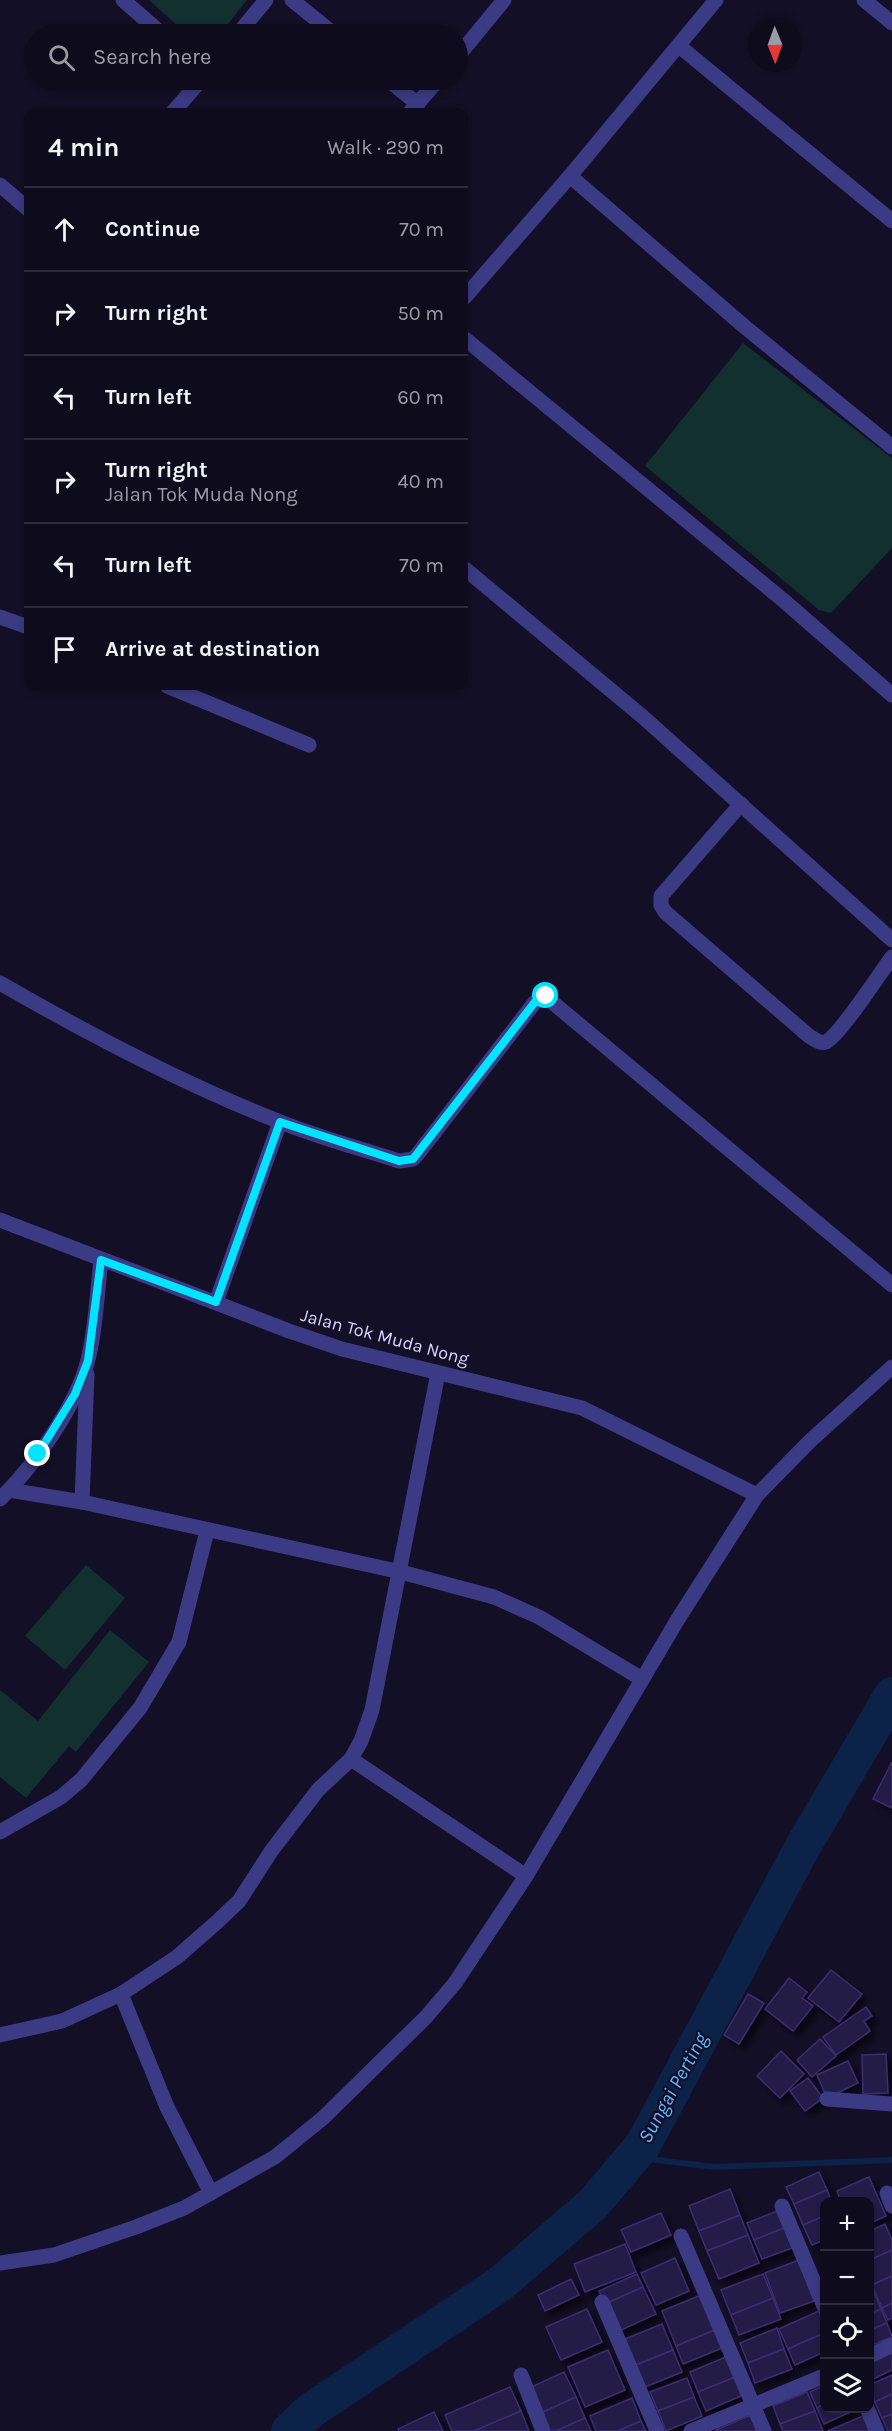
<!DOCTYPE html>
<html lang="en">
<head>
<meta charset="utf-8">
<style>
  :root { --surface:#0e0b1c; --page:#171425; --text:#f1f3f6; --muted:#9b9ba3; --line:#2e2b3b }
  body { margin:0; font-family:Karla,sans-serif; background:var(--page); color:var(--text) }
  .controls { position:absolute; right:18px; bottom:18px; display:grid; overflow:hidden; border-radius:12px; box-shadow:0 3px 9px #0003 }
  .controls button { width:54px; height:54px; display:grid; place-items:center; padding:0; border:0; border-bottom:2px solid var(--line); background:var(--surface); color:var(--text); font:30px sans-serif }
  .compass { position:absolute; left:748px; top:18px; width:54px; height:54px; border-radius:50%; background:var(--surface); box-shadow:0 3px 9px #0003; rotate:179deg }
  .stop { position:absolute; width:18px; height:18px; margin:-14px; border:4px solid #00e5ff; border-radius:50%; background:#fff }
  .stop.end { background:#00e5ff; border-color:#fff; box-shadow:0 2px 6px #0008 }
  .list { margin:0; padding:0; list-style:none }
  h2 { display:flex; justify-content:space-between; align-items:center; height:78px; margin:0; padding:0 24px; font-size:26px }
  h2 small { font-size:20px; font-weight:400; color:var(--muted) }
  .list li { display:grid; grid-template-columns:39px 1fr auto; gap:18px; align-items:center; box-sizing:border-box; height:84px; padding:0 24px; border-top:2px solid var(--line) }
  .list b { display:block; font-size:22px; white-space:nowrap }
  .list p { margin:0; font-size:20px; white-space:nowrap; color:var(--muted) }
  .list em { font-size:20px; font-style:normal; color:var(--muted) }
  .icon { flex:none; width:33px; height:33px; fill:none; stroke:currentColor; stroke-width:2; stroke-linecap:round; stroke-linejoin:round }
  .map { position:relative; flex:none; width:892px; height:2431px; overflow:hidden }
  .search { position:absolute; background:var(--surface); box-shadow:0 3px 9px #0003; left:24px; top:24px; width:444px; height:66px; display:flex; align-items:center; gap:15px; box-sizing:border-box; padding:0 21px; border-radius:33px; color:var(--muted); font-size:22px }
  .panel { position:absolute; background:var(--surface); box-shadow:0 3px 9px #0003; left:24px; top:108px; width:444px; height:582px; border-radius:12px }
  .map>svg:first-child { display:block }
  .green { fill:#12302f }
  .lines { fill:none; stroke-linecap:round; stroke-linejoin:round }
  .stream { stroke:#0c2248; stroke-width:6 }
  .river { stroke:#0c2248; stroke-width:36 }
  .building { fill:#241b47; stroke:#3b2d73; stroke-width:1.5; filter:url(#shadow) }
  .street { stroke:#3d3a85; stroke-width:15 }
  .route { stroke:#00e5ff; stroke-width:8 }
  .labels { text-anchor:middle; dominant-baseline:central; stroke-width:4.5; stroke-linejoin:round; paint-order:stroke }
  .street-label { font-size:18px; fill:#d9d4ff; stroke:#130f26 }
  .water-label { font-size:20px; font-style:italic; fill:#62b6ff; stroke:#130f26 }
</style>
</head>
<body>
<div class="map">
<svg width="892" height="2431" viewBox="0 0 892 2431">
  <defs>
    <filter id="shadow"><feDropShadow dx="5.5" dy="5.5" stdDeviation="3" flood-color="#0009"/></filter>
  </defs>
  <rect width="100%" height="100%" fill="#130f26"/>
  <g class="green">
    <polygon points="149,0 247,0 220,34 187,34"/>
    <polygon points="743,343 892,458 892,548 831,613 819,610 645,466"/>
    <polygon points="86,1565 125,1598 65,1670 25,1636"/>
    <polygon points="110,1630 149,1662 76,1752 69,1746 26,1798 0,1777 0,1690 38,1721"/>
  </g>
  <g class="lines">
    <polyline class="stream" points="633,2157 715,2167 892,2160"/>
    <polyline class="river" points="289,2431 310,2411 500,2284 593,2204 643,2145 802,1848 892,1695"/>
  </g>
  <g class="building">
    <polygon points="892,1762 892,1808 873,1799"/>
    <polygon points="831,1970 862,1994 839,2022 808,1998"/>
    <polygon points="789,1978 807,1992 802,1998 813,2006 793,2031 765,2009"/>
    <polygon points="748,1994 764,2003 739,2044 724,2035"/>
    <polygon points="866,2007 872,2016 864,2021 870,2031 836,2055 823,2037"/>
    <polygon points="820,2039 836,2056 812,2077 797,2060"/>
    <polygon points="781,2051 804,2074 780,2098 757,2076"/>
    <polygon points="886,2054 888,2093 863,2094 862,2055"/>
    <polygon points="848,2061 858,2083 827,2098 817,2075"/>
    <polygon points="808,2078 823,2098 805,2111 790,2091"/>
    <polygon points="819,2172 827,2190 794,2204 786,2187"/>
    <polygon points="869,2177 886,2216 870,2223 870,2202 841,2202 837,2191"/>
    <polygon points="730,2189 740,2215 699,2231 689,2206"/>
    <polygon points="827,2190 832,2202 824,2202 824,2216 803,2225 794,2204"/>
    <polygon points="777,2211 784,2228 754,2240 747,2223"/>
    <polygon points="661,2213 671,2235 631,2252 621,2230"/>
    <polygon points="740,2215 748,2235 707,2251 699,2231"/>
    <polygon points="824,2216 824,2240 812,2245 803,2225"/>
    <polygon points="885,2224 892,2240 892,2250 870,2260 870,2231"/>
    <polygon points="784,2228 792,2248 762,2259 754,2240"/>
    <polygon points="748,2235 759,2263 719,2279 707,2251"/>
    <polygon points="625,2244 636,2272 585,2292 574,2264"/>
    <polygon points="892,2250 892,2276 872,2285 870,2279 870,2260"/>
    <polygon points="675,2258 689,2291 656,2305 641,2273"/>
    <polygon points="799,2260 814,2301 780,2313 765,2273"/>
    <polygon points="637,2274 643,2287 605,2304 599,2291"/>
    <polygon points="763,2274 773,2298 731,2315 721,2290"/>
    <polygon points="892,2276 892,2303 882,2308 872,2285"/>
    <polygon points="571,2279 579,2295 545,2311 538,2295"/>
    <polygon points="871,2285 881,2309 870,2314 870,2286"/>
    <polygon points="643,2287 656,2314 617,2332 605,2304"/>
    <polygon points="701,2295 715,2330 676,2346 662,2311"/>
    <polygon points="773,2298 781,2319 739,2335 731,2315"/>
    <polygon points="892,2303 892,2318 888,2320 882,2308"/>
    <polygon points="587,2309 602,2342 561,2360 546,2327"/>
    <polygon points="881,2309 887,2323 870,2330 870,2314"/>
    <polygon points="819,2311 824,2324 824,2333 788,2349 779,2329"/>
    <polygon points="887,2323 892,2337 870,2346 870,2330"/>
    <polygon points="662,2324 673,2350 636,2365 625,2339"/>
    <polygon points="777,2328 784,2349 748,2363 740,2343"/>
    <polygon points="715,2330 722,2348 683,2364 676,2346"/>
    <polygon points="824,2333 824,2352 795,2365 788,2349"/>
    <polygon points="784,2349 792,2369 755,2383 748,2363"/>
    <polygon points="892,2349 892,2370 871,2380 870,2360"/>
    <polygon points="608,2350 625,2390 585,2407 568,2367"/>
    <polygon points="673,2350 682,2372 645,2387 636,2365"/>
    <polygon points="726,2357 735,2377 698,2392 690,2372"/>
    <polygon points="564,2372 576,2397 541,2413 529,2388"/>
    <polygon points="892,2375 892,2394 875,2402 870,2385"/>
    <polygon points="735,2377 743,2395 706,2411 698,2392"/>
    <polygon points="687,2378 694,2397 658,2411 650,2392"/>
    <polygon points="824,2385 824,2404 817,2408 810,2392"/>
    <polygon points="510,2387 521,2411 474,2431 452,2431 445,2415"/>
    <polygon points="807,2392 815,2411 780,2424 773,2406"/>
    <polygon points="892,2394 892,2414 882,2418 875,2402"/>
    <polygon points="576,2397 585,2418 556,2431 549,2431 541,2413"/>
    <polygon points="694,2397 702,2416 666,2431 658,2411"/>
    <polygon points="632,2398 641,2421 618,2431 596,2431 590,2416"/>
    <polygon points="824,2404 824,2408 859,2408 824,2424 817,2408"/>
    <polygon points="521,2411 529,2431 474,2431"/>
    <polygon points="815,2411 823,2431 783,2431 780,2424"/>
    <polygon points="434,2412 443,2431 399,2431 398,2429"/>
    <polygon points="892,2414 892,2431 888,2431 882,2418"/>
    <polygon points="751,2415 758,2431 717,2431 716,2430"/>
    <polygon points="863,2416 869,2431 828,2431"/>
    <polygon points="585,2418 591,2431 556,2431"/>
    <polygon points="641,2421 646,2431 618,2431"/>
  </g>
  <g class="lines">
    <g class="street">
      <polyline points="123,0 162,34"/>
      <polyline points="292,0 334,34"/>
      <polyline points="864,0 892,23"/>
      <polyline points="238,34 266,0"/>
      <polyline points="679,46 892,221"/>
      <polyline points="458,56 504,0"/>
      <polyline points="388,80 418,104"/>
      <polyline points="173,112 201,80"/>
      <polyline points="410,112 438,80"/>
      <polyline points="570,176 745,327 892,447"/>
      <polyline points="0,185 28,209"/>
      <polyline points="464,298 570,176 716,0"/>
      <polyline points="464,338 783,600 892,695"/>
      <polyline points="464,568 643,717 892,940"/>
      <polyline points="0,617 28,627"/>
      <polyline points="167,686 309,745"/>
      <path d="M741 804 661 896V905L665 912 809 1036C814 1039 820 1044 826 1042 840 1035 880 973 892 957"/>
      <path d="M0 983C90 1035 181 1083 278 1121 317 1137 359 1148 399 1161L413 1159 417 1155 535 1002 546 997 892 1285"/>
      <polyline points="0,1220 289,1331 342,1349 582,1408 757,1495"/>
      <polyline points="216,1302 280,1122"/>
      <polyline points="9,1490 82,1502 401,1572 494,1597 539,1617 642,1679"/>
      <path d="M0 1499C34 1466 76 1407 88 1360 96 1328 97 1293 101 1260"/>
      <polyline points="82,1502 87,1374"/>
      <polyline points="351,1759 526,1876"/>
      <polyline points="0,1832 61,1797 81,1780 140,1708 179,1642 207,1531"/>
      <polyline points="121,1994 167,2107 211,2193"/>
      <polyline points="0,2035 62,2021 121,1994 177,1957 217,1922 239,1901 272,1850 318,1790 351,1759 361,1741 372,1710 438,1373"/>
      <polyline points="827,2099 892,2104"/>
      <polyline points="887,2193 892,2206"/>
      <polyline points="782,2206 824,2306"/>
      <polyline points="681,2236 764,2431"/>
      <polyline points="0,2263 54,2255 136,2227 184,2208 275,2157 323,2118 426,2017 455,1983 526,1876 678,1619 757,1495 810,1441 892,1367"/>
      <polyline points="602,2302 657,2431"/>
      <polyline points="870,2356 892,2345"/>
      <polyline points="521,2375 543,2431"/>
      <polyline points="867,2408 877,2431"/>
      <polyline points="691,2431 824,2376"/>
    </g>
  </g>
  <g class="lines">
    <polyline class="route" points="38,1454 75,1394 88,1361 101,1260 216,1302 280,1122 399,1161 413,1159 535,1002 546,996"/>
  </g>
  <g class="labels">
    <g class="street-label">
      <text transform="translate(385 1337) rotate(15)">Jalan Tok Muda Nong</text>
    </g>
    <g class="water-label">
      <text transform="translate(673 2088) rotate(-61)">Sungai Perting</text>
    </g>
  </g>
</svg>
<div class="controls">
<button>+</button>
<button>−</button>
<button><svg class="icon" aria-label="locate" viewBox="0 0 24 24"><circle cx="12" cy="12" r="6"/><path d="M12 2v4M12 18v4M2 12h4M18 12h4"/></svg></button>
<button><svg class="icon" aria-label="layers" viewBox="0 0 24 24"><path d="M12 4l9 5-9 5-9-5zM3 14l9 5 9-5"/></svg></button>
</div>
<svg class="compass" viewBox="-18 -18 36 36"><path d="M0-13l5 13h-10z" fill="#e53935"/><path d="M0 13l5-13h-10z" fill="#9b9ba3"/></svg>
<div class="stop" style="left:546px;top:996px"></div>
<div class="stop end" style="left:38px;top:1454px"></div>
<div class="search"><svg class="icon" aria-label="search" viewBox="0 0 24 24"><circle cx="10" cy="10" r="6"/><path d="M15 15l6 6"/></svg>Search here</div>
<section class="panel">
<h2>4 min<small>Walk · 290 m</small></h2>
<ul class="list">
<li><svg class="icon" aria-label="ahead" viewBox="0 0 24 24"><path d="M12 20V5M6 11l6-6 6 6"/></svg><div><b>Continue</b></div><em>70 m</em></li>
<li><svg class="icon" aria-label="right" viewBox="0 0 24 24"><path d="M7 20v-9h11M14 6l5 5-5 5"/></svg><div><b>Turn right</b></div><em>50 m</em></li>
<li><svg class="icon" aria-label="left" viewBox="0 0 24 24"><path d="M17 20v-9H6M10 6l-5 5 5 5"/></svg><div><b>Turn left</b></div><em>60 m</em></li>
<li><svg class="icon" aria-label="right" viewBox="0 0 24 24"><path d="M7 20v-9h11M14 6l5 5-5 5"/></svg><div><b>Turn right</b><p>Jalan Tok Muda Nong</p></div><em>40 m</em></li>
<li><svg class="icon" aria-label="left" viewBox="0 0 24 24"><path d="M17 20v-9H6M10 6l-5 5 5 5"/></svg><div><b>Turn left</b></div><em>70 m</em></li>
<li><svg class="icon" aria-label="arrive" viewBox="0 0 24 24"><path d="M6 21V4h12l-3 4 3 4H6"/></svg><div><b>Arrive at destination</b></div></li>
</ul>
</section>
</div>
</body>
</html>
